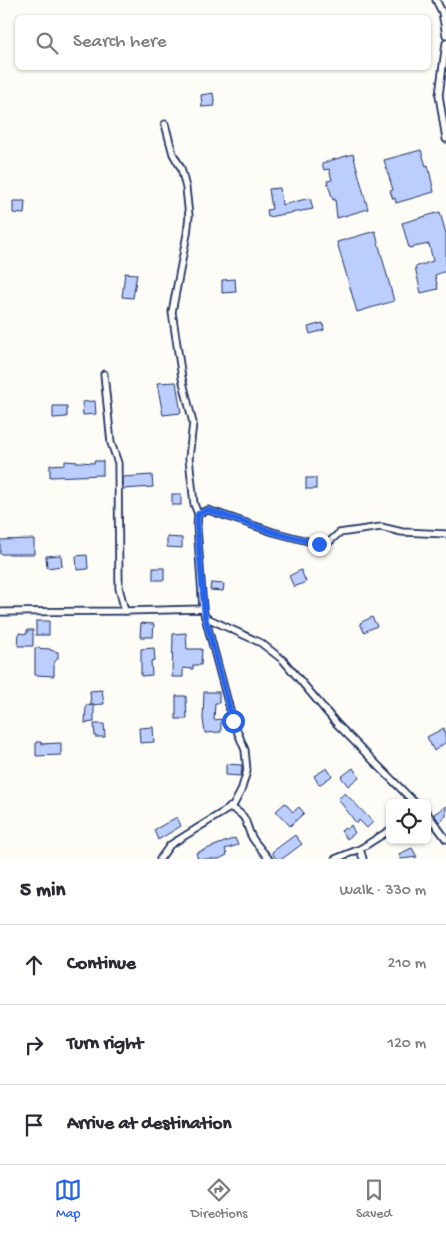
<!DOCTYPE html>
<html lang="en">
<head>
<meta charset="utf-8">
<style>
  :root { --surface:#fff; --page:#f2f2f3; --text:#2b2b33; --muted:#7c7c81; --line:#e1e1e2; --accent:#2563eb }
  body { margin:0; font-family:"Gochi Hand",sans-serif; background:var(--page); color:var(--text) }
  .controls { position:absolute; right:15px; bottom:15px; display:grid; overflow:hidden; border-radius:8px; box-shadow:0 1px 4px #0004 }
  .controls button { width:45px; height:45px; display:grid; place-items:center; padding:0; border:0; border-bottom:1px solid var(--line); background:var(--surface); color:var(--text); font:25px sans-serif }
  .stop { position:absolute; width:15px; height:15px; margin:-11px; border:4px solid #2563eb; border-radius:50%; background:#fff }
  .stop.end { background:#2563eb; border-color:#fff; box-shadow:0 1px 5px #0008 }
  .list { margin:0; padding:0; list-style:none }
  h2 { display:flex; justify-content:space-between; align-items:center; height:65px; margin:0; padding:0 20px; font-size:21px }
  h2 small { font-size:16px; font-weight:400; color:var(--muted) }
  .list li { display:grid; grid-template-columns:32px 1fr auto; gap:15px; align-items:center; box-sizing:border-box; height:80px; padding:0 20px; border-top:1px solid var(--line) }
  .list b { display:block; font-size:19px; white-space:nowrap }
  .list em { font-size:16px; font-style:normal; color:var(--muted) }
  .icon { flex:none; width:28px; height:28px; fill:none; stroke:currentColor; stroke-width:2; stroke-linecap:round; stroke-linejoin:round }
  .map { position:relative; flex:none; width:446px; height:859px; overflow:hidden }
  .search { position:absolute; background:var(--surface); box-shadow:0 1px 4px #0004; left:15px; right:15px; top:15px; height:55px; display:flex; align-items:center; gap:12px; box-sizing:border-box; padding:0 18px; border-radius:8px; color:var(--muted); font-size:19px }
  .sheet { height:305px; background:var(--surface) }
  nav { display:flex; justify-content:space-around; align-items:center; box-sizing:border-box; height:70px; border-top:1px solid var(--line); background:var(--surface); font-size:14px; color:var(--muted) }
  nav a { display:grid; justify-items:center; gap:2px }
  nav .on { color:var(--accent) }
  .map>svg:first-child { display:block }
  .building { fill:#bccefe; stroke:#1b2f5e }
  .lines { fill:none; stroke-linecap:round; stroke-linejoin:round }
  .street-casing { stroke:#1b2f5e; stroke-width:9 }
  .street { stroke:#fdfcf7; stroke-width:5.5 }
  .route { stroke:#2563eb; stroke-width:6 }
</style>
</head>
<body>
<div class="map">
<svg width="446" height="859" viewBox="0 0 446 859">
  <rect width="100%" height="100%" fill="#fdfcf7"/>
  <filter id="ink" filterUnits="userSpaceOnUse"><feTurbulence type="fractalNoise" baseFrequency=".02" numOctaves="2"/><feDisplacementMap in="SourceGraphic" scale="10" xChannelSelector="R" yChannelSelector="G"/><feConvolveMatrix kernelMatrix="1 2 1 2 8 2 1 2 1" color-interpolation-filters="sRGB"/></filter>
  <g filter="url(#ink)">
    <g class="building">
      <polygon points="213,93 215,106 202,107 201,95"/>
      <polygon points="421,150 426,166 428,165 434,192 396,203 395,198 393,199 390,191 393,190 384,160"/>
      <polygon points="353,154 368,209 337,218 335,199 333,200 327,181 332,180 329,169 324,170 322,163"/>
      <polygon points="280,188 282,205 310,198 313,209 268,217 267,210 272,209 269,189"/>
      <polygon points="13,201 25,201 24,214 13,213"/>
      <polygon points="440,212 446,234 446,271 435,275 438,289 421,293 415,267 433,261 429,244 409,248 402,223"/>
      <polygon points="375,231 394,301 357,312 337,242"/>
      <polygon points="125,273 137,274 133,298 122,297"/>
      <polygon points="235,279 236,292 222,293 222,280"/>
      <polygon points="323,323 324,330 310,334 308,327"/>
      <polygon points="176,382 181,413 163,415 157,383"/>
      <polygon points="95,401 96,414 83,415 82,402"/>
      <polygon points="53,406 67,406 67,417 53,418"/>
      <polygon points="65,461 94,463 94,461 103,461 103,475 50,477 50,465 65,464"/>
      <polygon points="152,475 153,487 123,489 123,477"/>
      <rect x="306" y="478" width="10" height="11"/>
      <rect x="172" y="494" width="9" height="11"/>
      <polygon points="167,537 182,538 182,548 167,547"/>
      <polygon points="34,539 34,554 0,554 0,540"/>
      <polygon points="61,555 62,566 47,568 46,556"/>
      <polygon points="87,555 88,569 77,570 76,556"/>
      <rect x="153" y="568" width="11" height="12"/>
      <polygon points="301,570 306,582 294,587 289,576"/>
      <polygon points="211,583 224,584 223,591 210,590"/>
      <polygon points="372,617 377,626 364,632 360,623"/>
      <rect x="36" y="621" width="13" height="14"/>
      <polygon points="141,623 154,624 153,637 140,637"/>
      <polygon points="27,630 33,630 33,646 18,646 19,633 27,634"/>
      <polygon points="186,633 187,649 202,649 201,665 193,665 193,669 183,668 183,677 172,677 173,634"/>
      <polygon points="35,648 50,649 50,650 58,652 58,658 54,663 54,676 35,675"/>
      <polygon points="154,648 155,660 151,661 152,675 141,676 141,649"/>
      <polygon points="102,690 104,704 91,705 90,691"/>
      <polygon points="204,692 219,692 219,703 215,703 214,720 221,719 221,732 205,733 203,719"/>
      <polygon points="176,696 186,696 187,719 176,719"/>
      <polygon points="86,705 94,706 94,722 85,723"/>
      <polygon points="94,724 104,724 105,737 95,737"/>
      <polygon points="153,727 154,742 140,743 139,728"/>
      <polygon points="444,728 446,742 434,751 427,737"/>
      <polygon points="36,742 41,742 41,744 61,743 61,755 36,756"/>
      <polygon points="226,764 242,765 241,776 226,775"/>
      <polygon points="327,768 332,776 319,785 314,776"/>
      <polygon points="353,768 359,777 348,786 341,777"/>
      <polygon points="345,793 373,822 367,828 359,820 357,824 338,799"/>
      <polygon points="285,803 293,812 299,807 304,813 290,826 276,811"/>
      <polygon points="446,806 446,816 439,822 434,814"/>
      <polygon points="177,817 181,826 158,840 154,830"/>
      <polygon points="351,825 355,833 347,839 341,831 345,828 347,830"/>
      <polygon points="295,835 302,844 282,859 276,859 272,852"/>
      <polygon points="235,838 238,845 225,849 227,855 219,859 198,859 196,853"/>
      <polygon points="412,848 417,857 401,859 399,854"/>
    </g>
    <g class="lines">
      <defs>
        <g id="street">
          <polyline points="436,0 442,12 446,35"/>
          <polyline points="446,43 439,95 446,139"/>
          <polyline points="165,124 173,154 181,168 186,188 189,216 187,234 172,312 182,378 193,423 189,458 194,504 198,514"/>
          <polyline points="203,609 197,526 198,514 208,510 273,532 319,544 327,544 339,533 381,527 402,532 446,534"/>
          <polyline points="125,611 203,609 205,617 261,643 283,660 337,724 415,803"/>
          <polyline points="0,612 125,611 119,588 118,463 111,443 104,374"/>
          <path d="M230 807C252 819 243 823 253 839 258 846 264 853 269 859"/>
          <polyline points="427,813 446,839"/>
          <polyline points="360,849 363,859"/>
          <polyline points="160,859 170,845 233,806 241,791 247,771 245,750 233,721 205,617"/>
          <polyline points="335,859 360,849 390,830"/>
        </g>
      </defs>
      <use href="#street" class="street-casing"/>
      <use href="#street" class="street"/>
    </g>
  </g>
  <g class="lines" filter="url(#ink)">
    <polyline class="route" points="233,721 205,617 197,526 198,514 208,510 273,532 319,544"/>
  </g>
</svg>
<div class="controls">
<button><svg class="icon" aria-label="locate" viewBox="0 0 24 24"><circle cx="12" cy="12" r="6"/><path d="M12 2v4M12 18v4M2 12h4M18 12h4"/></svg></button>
</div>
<div class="stop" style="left:233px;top:721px"></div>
<div class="stop end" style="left:319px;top:544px"></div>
<div class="search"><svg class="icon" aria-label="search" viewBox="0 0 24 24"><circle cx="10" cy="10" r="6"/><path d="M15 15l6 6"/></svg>Search here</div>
</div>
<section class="sheet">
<h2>5 min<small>Walk · 330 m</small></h2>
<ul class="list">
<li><svg class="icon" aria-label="ahead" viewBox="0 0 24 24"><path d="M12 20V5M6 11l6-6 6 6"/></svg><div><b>Continue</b></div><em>210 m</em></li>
<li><svg class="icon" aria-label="right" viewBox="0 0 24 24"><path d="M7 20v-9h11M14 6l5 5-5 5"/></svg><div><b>Turn right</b></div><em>120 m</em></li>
<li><svg class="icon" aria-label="arrive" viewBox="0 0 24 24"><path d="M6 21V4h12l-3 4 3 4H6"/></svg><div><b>Arrive at destination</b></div></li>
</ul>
</section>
<nav>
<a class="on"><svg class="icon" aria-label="map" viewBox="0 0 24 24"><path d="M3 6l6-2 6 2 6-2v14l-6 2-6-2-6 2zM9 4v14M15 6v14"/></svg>Map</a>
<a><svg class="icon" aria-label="directions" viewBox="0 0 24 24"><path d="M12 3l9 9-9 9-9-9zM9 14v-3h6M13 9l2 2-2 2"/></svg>Directions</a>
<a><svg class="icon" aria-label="saved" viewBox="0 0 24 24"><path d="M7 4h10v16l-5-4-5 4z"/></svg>Saved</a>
</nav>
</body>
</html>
